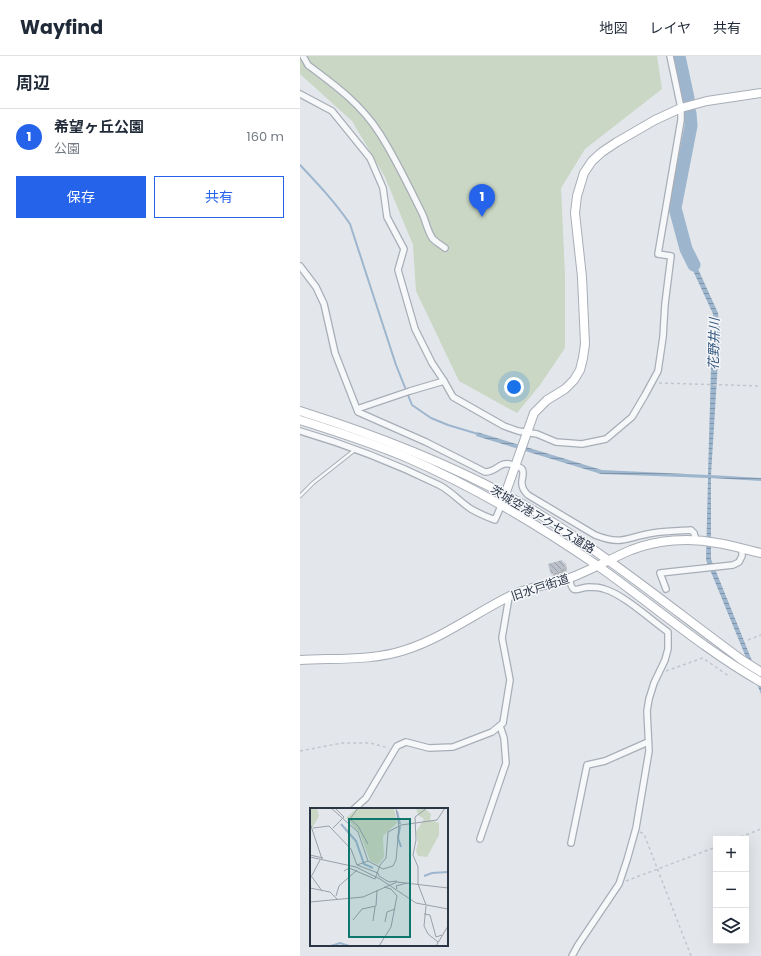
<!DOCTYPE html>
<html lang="ja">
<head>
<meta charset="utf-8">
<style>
  :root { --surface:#fff; --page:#f6f6f7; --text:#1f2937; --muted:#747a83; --line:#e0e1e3; --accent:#2563eb }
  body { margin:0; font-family:Poppins,"Noto Sans JP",sans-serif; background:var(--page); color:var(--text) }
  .controls { position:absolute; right:12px; bottom:12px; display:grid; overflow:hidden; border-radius:0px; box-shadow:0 4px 16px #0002 }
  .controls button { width:36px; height:36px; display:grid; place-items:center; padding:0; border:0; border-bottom:1px solid var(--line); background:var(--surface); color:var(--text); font:20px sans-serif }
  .you { position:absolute; left:214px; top:331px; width:14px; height:14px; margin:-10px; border:3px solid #fff; border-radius:50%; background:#1a73e8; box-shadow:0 0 0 6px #1a73e833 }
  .badge { display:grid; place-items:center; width:26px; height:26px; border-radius:50%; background:var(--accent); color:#fff; font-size:13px; font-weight:700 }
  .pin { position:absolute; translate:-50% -33px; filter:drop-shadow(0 1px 2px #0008) }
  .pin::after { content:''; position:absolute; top:21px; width:14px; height:12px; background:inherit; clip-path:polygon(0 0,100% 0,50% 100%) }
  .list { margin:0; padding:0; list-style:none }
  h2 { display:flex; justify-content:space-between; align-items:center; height:52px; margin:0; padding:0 16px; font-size:17px }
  h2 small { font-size:13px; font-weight:400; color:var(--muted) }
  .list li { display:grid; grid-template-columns:26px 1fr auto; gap:12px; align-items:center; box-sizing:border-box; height:56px; padding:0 16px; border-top:1px solid var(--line) }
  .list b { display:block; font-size:15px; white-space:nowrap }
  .list p { margin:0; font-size:13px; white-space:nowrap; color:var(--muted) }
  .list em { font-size:13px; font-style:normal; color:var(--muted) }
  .actions { display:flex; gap:8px; padding:12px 16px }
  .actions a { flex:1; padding:9px 0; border:1px solid var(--accent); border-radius:0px; text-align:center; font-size:14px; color:var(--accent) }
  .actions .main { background:var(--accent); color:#fff }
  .icon { flex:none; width:22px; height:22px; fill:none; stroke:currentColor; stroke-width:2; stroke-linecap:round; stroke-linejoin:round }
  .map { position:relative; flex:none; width:461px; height:900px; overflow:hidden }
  header { display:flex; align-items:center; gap:24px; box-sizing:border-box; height:56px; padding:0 20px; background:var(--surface); border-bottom:1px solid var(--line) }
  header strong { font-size:19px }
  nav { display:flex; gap:22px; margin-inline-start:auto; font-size:14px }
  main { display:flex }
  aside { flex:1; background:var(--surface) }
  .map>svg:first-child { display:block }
  .green { fill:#c9d7c4 }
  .water { fill:url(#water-rules) }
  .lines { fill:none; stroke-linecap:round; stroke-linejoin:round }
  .stream { stroke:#9db6ce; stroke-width:2 }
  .river { stroke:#9db6ce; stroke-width:13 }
  .building { fill:url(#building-back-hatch); filter:url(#shadow) }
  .lane-casing { stroke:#a8aeb7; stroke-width:4.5 }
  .street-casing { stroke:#a8aeb7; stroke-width:8 }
  .secondary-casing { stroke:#a8aeb7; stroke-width:10 }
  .path { stroke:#c2c5cb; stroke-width:1.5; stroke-dasharray:3 3; stroke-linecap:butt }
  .lane { stroke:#f7f8fa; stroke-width:2.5 }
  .street { stroke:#f7f8fa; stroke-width:5.5 }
  .secondary { stroke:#fff; stroke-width:8 }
  .labels { text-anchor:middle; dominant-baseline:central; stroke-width:3; stroke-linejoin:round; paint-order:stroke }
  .street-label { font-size:12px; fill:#2a3546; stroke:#f4f6f9 }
  .water-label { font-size:13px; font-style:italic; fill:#31567d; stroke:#f4f6f9 }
  .inset-river { fill:none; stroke:#9db6ce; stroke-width:2 }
  .inset-road { fill:none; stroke:#99a0aa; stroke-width:1 }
  .view { fill:#0f766e; fill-opacity:0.15; stroke:#0f766e; stroke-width:2 }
  .inset-edge { fill:none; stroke:#2a3546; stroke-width:2 }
</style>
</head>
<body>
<header>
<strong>Wayfind</strong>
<nav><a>地図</a><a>レイヤ</a><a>共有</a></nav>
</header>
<main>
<aside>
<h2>周辺<small></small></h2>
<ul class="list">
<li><span class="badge">1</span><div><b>希望ヶ丘公園</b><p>公園</p></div><em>160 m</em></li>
</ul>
<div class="actions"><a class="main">保存</a><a>共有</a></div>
</aside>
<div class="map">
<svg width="461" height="900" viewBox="0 0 461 900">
  <defs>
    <pattern id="water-rules" width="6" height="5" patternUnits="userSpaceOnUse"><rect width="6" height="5" fill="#9db6ce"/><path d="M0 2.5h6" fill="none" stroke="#8095a9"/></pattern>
    <pattern id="building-back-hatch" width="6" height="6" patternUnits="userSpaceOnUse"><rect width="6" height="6" fill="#bac0ca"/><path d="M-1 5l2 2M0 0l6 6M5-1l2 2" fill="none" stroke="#979da6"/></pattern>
    <filter id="shadow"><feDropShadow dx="2.5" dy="2.5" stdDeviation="1" flood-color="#0004"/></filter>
  </defs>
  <rect width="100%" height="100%" fill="#e3e7ec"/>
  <polygon class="green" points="0,0 357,0 362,33 285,93 261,132 265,219 265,292 240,329 217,357 159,325 116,235 113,189 85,121 52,65 0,18"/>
  <polygon class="water" points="389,193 418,257 420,273 411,419 461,422 461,425 411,422 411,503 461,627 461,638 406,504 408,422 301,418 176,380 177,376 302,414 408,419 411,312 414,273 413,258 384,195"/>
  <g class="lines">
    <path class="stream" d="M0 109C18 128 35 146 50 168L96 309 112 349 131 362 148 369 178 378"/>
    <g class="river">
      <polyline points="379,0 388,42"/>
      <polyline points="390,57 391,70 375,152 386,193 394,209"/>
    </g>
  </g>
  <polygon class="building" points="262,504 265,512 260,514 261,515 251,518 248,508"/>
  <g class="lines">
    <defs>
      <polyline id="lane" points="0,440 13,427 56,393"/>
      <g id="street">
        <path d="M3 0 8 9C36 30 61 48 80 78 96 103 109 131 122 157 126 165 127 175 133 183 136 186 141 189 145 192"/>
        <polyline points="0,38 32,55 70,102 83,132 87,161 104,193 98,214 115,273 132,307 144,325"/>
        <path d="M0 210 16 231 24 248 35 297 58 356 126 386 185 416C198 416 199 404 213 409 216 410 220 411 222 413 225 417 221 424 222 428 222 433 225 436 228 439L295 479C323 490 326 481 353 477 365 475 378 475 391 474L394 477 396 484"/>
        <polyline points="57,353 110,335 144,325 153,341 204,370 218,375 237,378 256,386 282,388 306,383 332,361 345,339 358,315 363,281 365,248 371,200 358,198 381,64 381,52 370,0"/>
        <path d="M0 375C48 389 94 407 139 429 151 435 159 445 171 453 178 457 187 461 195 464L201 450"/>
        <path d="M269 522C273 540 276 532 289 531 294 531 299 531 304 533 323 538 351 564 368 576V593L365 604 354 627 349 643 347 655 349 695 336 772 327 804 319 828 278 889 272 900"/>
        <polyline points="366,533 360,517 433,509 439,506 442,500 442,493"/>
        <polyline points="54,753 66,742 97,690 106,686 129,692 153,691 192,676 203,667 210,624 202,582 209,541"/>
        <polyline points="180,783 206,707 204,682 200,670"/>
        <polyline points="271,787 287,709 305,705 348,686"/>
      </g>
      <g id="secondary">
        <path d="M0 355C82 381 162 412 236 456 308 500 374 554 442 604L461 616"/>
        <path d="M0 364C35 375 69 386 103 400 171 429 237 468 298 510 352 548 403 593 461 626"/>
        <polyline points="201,450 234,357 247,344 265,333 274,324 280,314 283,302 285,288 282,221 275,157 277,140 284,117 292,105 302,96 317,86 355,64 381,52 407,45 461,37"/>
        <path d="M0 604C33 602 73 605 105 594 143 582 177 556 212 539 231 530 251 529 270 522 291 514 310 503 331 494 357 484 389 481 417 487 432 489 446 494 461 497"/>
      </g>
    </defs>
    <use href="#lane" class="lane-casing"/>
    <use href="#street" class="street-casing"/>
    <use href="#secondary" class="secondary-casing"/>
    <g class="path">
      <polyline points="359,327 461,330"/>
      <polyline points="448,584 461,579"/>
      <polyline points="366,615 403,602 430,621"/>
      <polyline points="0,695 42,687 70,687 89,692"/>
      <polyline points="340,776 344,778 391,900"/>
      <polyline points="435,783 461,773"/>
      <polyline points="326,825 416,791"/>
    </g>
    <use href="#lane" class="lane"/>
    <use href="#street" class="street"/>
    <use href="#secondary" class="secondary"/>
  </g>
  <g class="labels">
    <g class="street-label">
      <text transform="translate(243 463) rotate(31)">茨城空港アクセス道路</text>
      <text transform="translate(240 531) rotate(-18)">旧水戸街道</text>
    </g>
    <g class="water-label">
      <text transform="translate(414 288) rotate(-89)">花野井川</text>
    </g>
  </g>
  <g transform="translate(10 752)">
    <rect width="138" height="138" fill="#e3e7ec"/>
    <path d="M47 0H84L87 15 73 28 74 49 68 57 60 53 50 26 36 10Z" fill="#c9d7c4"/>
    <path d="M0 0H7L9 8 0 24ZM106 0H114L121 6 120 12 129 15V27L117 49 108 48 106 43 108 35 106 24 114 11 108 7Z" fill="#c9d7c4"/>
    <path class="inset-river" d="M87 3 90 16M31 16 46 33 54 56 63 60M90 18 88 30 91 39M114 68 122 65 138 64M21 138 30 135 39 138"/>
    <path class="inset-road" d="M21 0 48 24 58 53M48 0 40 11 48 18 58 36M0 15 12 51M3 20 19 18 41 41 47 57 68 65 69 68 79 74 87 73M23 20 34 9 25 0M0 47 13 50M0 49 46 59 70 71 106 95 138 101M47 57 58 53 73 61 83 58 86 52 89 19 86 0M34 63 39 60 65 71 70 57 76 50 78 24 91 17 127 12 135 0M2 69 12 83M0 71 10 52M0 80 20 84 28 92M87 81 86 78 97 75M26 88 29 78 47 62M0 94 53 89 87 74 138 80M116 97 108 76V59L103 47 106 32 105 9 117 0M116 98 114 118 118 126 128 134M114 106 120 107 126 129 132 127M43 112 52 101 66 98 67 82M63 113 65 99M75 114 77 104 85 101M69 138 81 119 87 88 81 81 74 79M126 138 138 118"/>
    <path class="view" d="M39 11H100V129H39Z"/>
    <rect width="138" height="138" class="inset-edge"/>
  </g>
</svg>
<div class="controls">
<button>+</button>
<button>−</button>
<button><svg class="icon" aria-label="layers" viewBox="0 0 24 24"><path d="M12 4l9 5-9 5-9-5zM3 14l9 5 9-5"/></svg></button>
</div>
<div class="you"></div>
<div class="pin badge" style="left:182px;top:161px">1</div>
</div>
</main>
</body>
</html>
